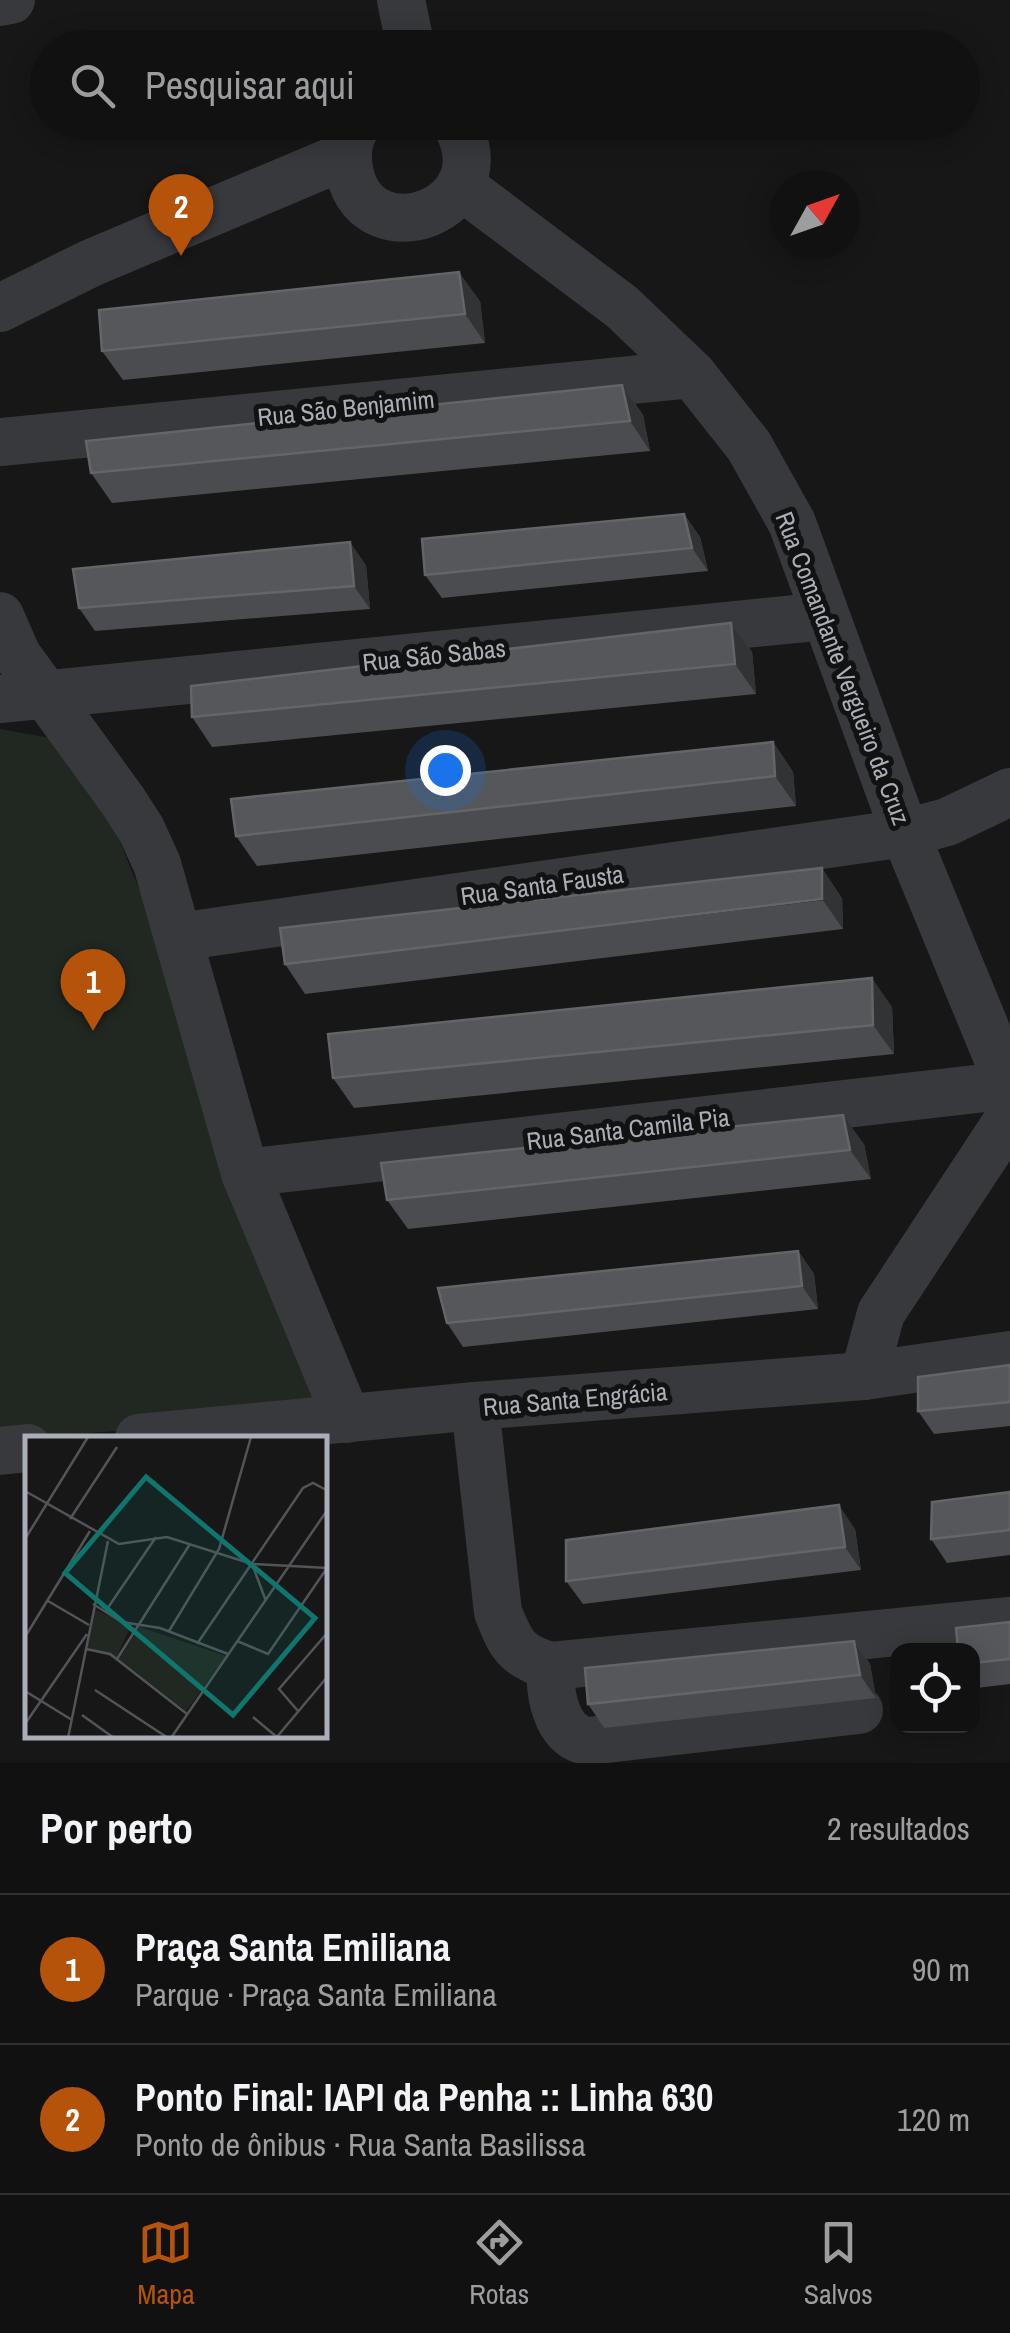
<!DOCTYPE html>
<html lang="pt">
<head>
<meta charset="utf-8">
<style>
  :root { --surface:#111112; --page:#1a1a1b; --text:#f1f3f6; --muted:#9c9d9f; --line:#303132; --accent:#b45309 }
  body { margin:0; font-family:"Archivo Narrow",sans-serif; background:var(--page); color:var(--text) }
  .controls { position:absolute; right:30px; bottom:30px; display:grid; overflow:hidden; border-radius:20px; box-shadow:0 5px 25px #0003 }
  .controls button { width:90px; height:90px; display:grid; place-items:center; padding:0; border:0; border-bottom:2px solid var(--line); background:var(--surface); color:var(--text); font:50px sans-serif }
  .compass { position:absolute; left:770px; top:170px; width:90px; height:90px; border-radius:50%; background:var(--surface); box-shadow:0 5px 25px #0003; rotate:50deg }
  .you { position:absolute; left:445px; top:770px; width:35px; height:35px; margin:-25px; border:8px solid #fff; border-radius:50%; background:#1a73e8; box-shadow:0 0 0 15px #1a73e833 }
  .badge { display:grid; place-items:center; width:65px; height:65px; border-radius:50%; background:var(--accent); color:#fff; font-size:32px; font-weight:700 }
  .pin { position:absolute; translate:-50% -82px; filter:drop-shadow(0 2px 5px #0008) }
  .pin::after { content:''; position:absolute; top:52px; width:35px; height:30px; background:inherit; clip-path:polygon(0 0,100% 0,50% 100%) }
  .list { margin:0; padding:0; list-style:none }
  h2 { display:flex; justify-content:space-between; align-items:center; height:130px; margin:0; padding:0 40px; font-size:42px }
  h2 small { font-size:32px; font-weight:400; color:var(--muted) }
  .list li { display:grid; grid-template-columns:65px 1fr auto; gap:30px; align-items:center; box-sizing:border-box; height:150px; padding:0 40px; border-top:2px solid var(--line) }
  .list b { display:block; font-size:38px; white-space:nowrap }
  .list p { margin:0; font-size:32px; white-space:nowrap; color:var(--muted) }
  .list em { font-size:32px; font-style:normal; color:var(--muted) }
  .icon { flex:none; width:55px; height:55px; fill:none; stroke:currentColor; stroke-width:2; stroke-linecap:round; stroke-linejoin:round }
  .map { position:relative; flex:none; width:1010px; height:1763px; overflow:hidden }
  .search { position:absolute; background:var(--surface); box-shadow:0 5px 25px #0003; left:30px; right:30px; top:30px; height:110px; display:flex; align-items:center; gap:25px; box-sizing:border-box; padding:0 35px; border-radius:55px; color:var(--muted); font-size:38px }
  .sheet { height:430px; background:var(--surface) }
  nav { display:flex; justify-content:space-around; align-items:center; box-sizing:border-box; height:140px; border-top:2px solid var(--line); background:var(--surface); font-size:28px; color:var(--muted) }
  nav a { display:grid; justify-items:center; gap:5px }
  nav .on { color:var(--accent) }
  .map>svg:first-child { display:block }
  .green { fill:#212821 }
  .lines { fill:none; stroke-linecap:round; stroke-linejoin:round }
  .minor { stroke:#38393d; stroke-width:48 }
  .wall { fill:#4b4c50 }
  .shaded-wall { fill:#323335 }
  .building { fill:#55575b; stroke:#636569; stroke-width:2.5 }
  .labels { text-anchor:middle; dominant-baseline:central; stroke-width:10; stroke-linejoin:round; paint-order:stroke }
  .street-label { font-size:25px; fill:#aaafb7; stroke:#121213 }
  .inset-road { fill:none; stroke:#525458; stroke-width:2.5 }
  .view { fill:#0f766e; fill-opacity:0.15; stroke:#0f766e; stroke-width:5 }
  .inset-edge { fill:none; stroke:#aaafb7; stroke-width:5 }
</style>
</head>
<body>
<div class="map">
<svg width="1010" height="1763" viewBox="0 0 1010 1763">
  <rect width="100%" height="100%" fill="#171718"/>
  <polygon class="green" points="0,729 56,739 109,815 170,965 321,1415 0,1440"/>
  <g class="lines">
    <g class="minor">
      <polyline points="401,0 411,48"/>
      <polyline points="0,2 11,0"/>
      <path d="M359 122C347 139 346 155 350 174 369 258 507 210 455 122"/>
      <polyline points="461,186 622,307 692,374 749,446 792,523 905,833 1010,1088"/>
      <polyline points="0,308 91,263 347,155"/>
      <polyline points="0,442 692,374"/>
      <polyline points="0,616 17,655 123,801 141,829 157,864 245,1173 347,1419"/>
      <polyline points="0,699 825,616"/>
      <polyline points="178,937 905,833 947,822 1010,792"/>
      <polyline points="245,1173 1010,1085"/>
      <polyline points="864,1376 881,1313 1010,1117"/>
      <path d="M475 1406 498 1612C511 1645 516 1656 551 1666L1010 1621"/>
      <polyline points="139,1438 475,1406 864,1376 1010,1355"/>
      <polyline points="0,1451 28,1448"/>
      <path d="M551 1666C549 1693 556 1737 588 1741L859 1710"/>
    </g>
  </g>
  <g class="wall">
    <polygon points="480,301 485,343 123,380 102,351"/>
    <polygon points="622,385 643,415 650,451 112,503 91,473"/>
    <polygon points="684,514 700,537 708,571 442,598 425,575"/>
    <polygon points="366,565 370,609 95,631 79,608"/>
    <polygon points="731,623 752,652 756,694 212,747 192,717"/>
    <polygon points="773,742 793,772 796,806 257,866 236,836"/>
    <polygon points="842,898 843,929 305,994 285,964"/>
    <polygon points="892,1007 894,1054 354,1108 333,1078"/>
    <polygon points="864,1144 871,1179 408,1229 387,1200"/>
    <polygon points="798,1251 814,1274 818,1309 463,1347 447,1323"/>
    <polygon points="1010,1365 1010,1426 934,1434 918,1411"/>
    <polygon points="1010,1492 1010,1555 947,1563 931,1539"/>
    <polygon points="855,1529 861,1570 583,1604 566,1581"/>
    <polygon points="1010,1622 1010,1684 976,1688 972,1683 972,1650"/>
    <polygon points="854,1641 870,1664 876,1698 604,1728 588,1704"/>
  </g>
  <g class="shaded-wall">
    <polygon points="459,272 480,301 485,343 465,314"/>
    <polygon points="622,385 643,415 650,451 630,421"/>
    <polygon points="684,514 700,537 708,571 692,548"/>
    <polygon points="350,542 366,565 370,609 354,586"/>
    <polygon points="731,623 752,652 756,694 735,664"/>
    <polygon points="773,742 793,772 796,806 775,776"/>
    <polygon points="822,868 842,898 843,929 822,899"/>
    <polygon points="872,978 892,1007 894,1054 873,1025"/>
    <polygon points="843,1115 864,1144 871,1179 850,1150"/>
    <polygon points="798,1251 814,1274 818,1309 802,1286"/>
    <polygon points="839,1505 855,1529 861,1570 845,1547"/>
    <polygon points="854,1641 870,1664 876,1698 860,1675"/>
  </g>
  <g class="building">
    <polygon points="459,272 465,314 102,351 99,310"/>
    <polygon points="622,385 630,421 91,473 86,441"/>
    <polygon points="684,514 692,548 425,575 422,539"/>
    <polygon points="350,542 354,586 79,608 73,569"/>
    <polygon points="731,623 735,664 192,717 191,686"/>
    <polygon points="773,742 775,776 236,836 231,799"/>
    <polygon points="822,868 822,899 285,964 280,928"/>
    <polygon points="872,978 873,1025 333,1078 328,1034"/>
    <polygon points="843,1115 850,1150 387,1200 381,1163"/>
    <polygon points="798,1251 802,1286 447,1323 438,1288"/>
    <polygon points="1010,1365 1010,1402 918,1411 918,1377"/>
    <polygon points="1010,1492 1010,1530 931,1539 932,1502"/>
    <polygon points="839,1505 845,1547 566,1581 566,1540"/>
    <polygon points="1010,1622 1010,1659 972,1663 972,1650 958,1650 956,1628"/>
    <polygon points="854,1641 860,1675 588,1704 585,1668"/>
  </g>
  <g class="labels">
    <g class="street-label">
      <text transform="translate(346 408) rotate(-6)">Rua São Benjamim</text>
      <text transform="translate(434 655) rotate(-6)">Rua São Sabas</text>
      <text transform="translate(843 668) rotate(69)">Rua Comandante Vergueiro da Cruz</text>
      <text transform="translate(542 885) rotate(-8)">Rua Santa Fausta</text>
      <text transform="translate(628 1129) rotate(-7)">Rua Santa Camila Pia</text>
      <text transform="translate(575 1399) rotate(-5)">Rua Santa Engrácia</text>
    </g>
  </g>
  <g transform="translate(25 1436)">
    <rect width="302" height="302" fill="#171718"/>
    <path d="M69 173 106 190 91 222 61 213ZM115 191 201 220 161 275 94 223Z" fill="#212821"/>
    <path class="inset-road" d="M0 55 94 108 142 101 227 128 303 132M45 83 92 11M0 103 63 1M227 128 241 165M23 165 64 189M68 168 97 186 135 192 203 218M80 176 131 101M144 195 194 113 226 1M0 201 65 95M212 205 243 218 302 132M172 208 278 52 288 47 303 55M61 213 85 218 162 278M92 223 165 108M70 254 143 302M0 255 47 284M273 275 254 253 303 196M57 279 89 302M228 281 253 302M0 288 62 198M43 302 83 105M146 302 303 73M251 302 303 240"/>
    <path class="view" d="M121 41 290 182 208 279 40 137Z"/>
    <rect width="302" height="302" class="inset-edge"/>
  </g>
</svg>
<div class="controls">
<button><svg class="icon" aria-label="locate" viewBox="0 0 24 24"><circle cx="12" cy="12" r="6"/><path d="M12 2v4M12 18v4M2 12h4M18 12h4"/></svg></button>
</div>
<svg class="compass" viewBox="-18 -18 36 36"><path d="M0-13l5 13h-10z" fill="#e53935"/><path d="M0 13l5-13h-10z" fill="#9c9d9f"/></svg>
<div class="you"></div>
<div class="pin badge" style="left:93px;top:1031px">1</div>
<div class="pin badge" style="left:181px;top:256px">2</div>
<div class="search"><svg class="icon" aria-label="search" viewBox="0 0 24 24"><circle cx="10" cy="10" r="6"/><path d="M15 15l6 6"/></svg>Pesquisar aqui</div>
</div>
<section class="sheet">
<h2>Por perto<small>2 resultados</small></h2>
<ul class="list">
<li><span class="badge">1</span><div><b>Praça Santa Emiliana</b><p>Parque · Praça Santa Emiliana</p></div><em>90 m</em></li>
<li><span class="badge">2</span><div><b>Ponto Final: IAPI da Penha :: Linha 630</b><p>Ponto de ônibus · Rua Santa Basilissa</p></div><em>120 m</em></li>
</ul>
</section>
<nav>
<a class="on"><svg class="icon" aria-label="map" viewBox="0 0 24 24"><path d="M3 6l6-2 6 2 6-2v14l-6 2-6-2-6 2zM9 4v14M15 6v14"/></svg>Mapa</a>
<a><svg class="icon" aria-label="directions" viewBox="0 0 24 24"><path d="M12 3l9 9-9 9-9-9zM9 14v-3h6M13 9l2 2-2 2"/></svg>Rotas</a>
<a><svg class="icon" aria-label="saved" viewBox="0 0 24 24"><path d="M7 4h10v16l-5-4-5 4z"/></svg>Salvos</a>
</nav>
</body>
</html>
